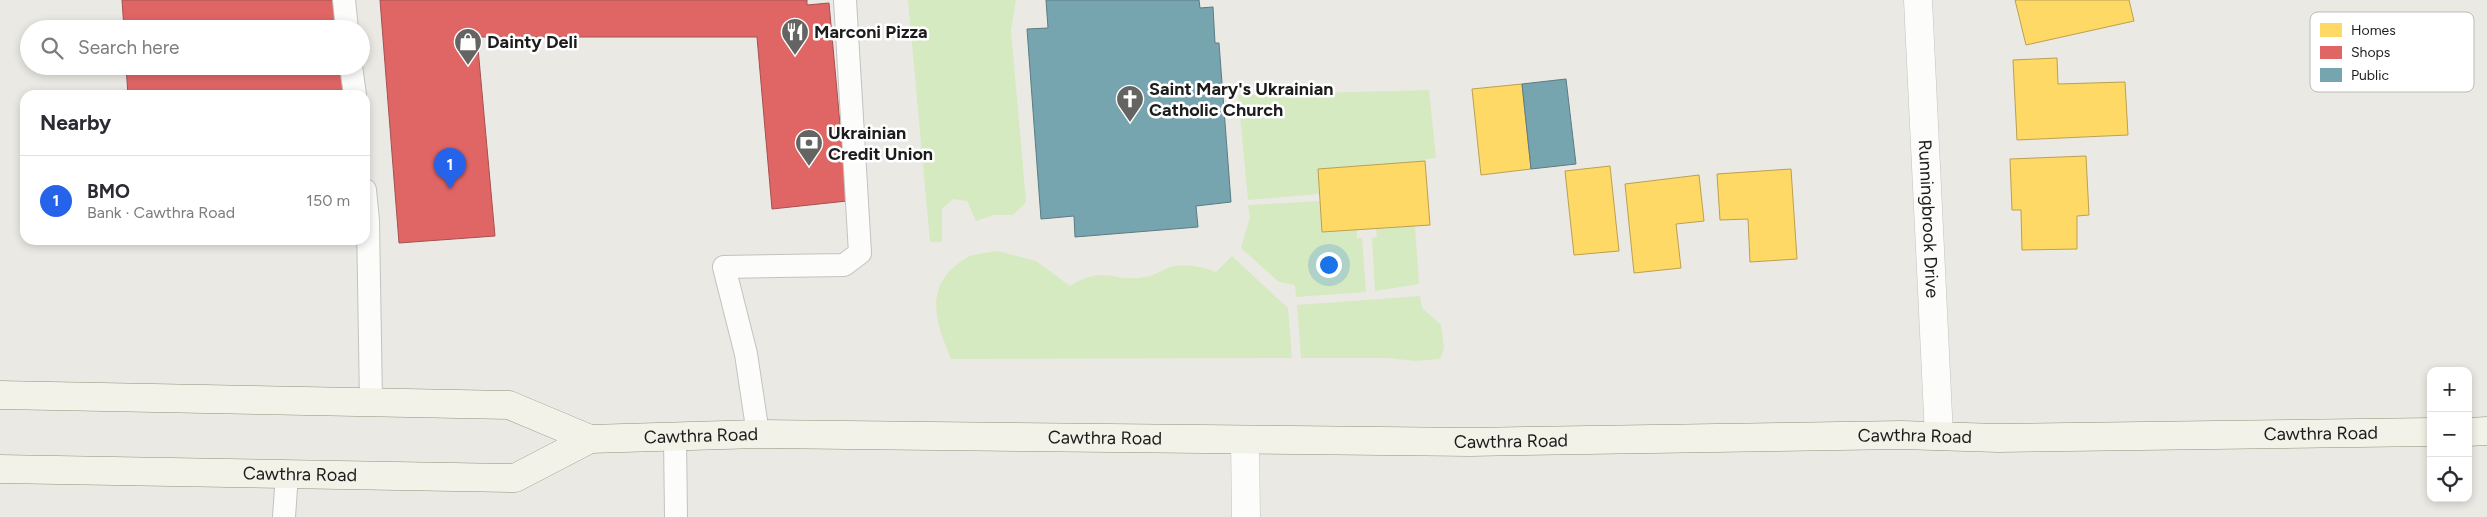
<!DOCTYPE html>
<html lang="en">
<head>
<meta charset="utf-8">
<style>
  :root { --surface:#fff; --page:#f2f2f3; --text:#2b2b33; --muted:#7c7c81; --line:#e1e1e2; --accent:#2563eb }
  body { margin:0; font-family:Figtree,sans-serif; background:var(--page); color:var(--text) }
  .controls { position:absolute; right:15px; bottom:15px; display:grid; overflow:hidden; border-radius:10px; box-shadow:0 2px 8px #0003 }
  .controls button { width:45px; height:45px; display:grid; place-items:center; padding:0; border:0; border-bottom:1px solid var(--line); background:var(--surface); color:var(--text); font:25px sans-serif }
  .you { position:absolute; left:1328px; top:264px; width:18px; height:18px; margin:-12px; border:4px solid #fff; border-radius:50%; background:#1a73e8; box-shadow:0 0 0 8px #1a73e833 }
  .badge { display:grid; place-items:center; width:32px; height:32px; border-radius:50%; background:var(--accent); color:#fff; font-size:16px; font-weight:700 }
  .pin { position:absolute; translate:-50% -41px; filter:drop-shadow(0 1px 2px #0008) }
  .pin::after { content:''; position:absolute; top:26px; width:18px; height:15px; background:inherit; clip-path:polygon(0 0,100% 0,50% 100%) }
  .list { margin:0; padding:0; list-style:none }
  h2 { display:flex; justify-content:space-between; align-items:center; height:65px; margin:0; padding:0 20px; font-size:21px }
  h2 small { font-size:16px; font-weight:400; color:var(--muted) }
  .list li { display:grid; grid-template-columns:32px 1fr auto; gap:15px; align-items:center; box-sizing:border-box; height:90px; padding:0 20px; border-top:1px solid var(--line) }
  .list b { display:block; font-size:19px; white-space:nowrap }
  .list p { margin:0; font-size:16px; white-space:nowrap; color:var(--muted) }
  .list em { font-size:16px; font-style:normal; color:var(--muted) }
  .icon { flex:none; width:28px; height:28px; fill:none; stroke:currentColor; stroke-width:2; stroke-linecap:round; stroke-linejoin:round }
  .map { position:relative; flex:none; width:2487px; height:517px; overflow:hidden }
  .search { position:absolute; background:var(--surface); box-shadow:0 2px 8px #0003; left:20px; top:20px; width:350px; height:55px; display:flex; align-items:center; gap:12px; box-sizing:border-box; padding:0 18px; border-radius:28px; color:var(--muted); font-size:19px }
  .panel { position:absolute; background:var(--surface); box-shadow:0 2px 8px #0003; left:20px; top:90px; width:350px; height:155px; border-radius:15px }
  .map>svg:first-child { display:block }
  .grass { fill:#d5eac1 }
  .homes { fill:#ffd966; stroke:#bba050 }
  .shops { fill:#e06666; stroke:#a55050 }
  .public { fill:#76a5af; stroke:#5b7c83 }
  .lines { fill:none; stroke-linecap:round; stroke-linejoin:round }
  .service-casing { stroke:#c3c2c0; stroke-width:24 }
  .minor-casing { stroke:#c3c2c0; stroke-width:29 }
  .tertiary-casing { stroke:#c3c2c0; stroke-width:29 }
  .secondary-casing { stroke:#91947c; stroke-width:29 }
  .service { stroke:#fcfcfb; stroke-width:22 }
  .minor { stroke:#fcfcfb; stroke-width:28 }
  .tertiary { stroke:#fcfcfb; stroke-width:28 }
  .secondary { stroke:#f2f2e8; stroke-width:28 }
  .labels { text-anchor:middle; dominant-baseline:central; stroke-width:5; stroke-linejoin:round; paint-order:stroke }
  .poi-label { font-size:18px; font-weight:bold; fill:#1c1c1c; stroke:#fff; text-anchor:start }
  .street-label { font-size:18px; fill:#1c1c1c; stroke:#fff }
  .key { fill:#fff; stroke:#bbb; stroke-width:1 }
  .key-label { font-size:14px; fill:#1c1c1c }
</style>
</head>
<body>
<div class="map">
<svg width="2487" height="517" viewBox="0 0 2487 517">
  <rect width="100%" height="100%" fill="#ebe9e4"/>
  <g class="grass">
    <polygon points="908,0 1016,0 1011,30 1026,202 1013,215 994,215 976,221 967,201 953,199 942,209 942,242 930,242"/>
    <polygon points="1429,90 1436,158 1425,159 1425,161 1318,169 1319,194 1248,200 1238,95"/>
    <polygon points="1320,201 1322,232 1357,230 1357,238 1362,238 1366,292 1296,297 1295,285 1279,282 1241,248 1250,217 1248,205"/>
    <polygon points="1415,226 1419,284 1375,291 1372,238 1377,237 1376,229"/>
    <path d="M998 251 1036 261 1070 286C1106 264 1111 283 1145 277 1154 276 1162 270 1170 267 1187 263 1201 267 1216 272L1232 256 1288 308 1292 358 951 359C934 319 923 283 968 257 976 253 989 253 998 251Z"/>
    <polygon points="1420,296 1422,308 1441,325 1444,348 1440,359 1415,361 1388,358 1301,358 1297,305"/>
  </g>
  <g class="homes">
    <polygon points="2015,0 2129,0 2134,21 2026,45"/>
    <polygon points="2057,58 2058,84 2125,82 2128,135 2017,140 2013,60"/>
    <polygon points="1522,84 1531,169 1481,175 1472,89"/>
    <polygon points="2086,156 2089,215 2077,216 2077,249 2022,250 2021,210 2012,210 2010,159"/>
    <polygon points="1425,161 1430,225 1322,232 1318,169"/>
    <polygon points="1610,166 1619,251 1574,255 1565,171"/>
    <polygon points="1791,169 1797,259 1750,262 1748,219 1720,220 1717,174"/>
    <polygon points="1699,175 1704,221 1676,224 1681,268 1634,273 1625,184"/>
  </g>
  <g class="shops">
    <polygon points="122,0 343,0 343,29 124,29"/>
    <polygon points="380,0 807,0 807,5 829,3 847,201 772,209 757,37 477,37 495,236 399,243"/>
    <polygon points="126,66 343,66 343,95 128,95"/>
  </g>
  <g class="public">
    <polygon points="1046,0 1199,0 1200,8 1213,7 1215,43 1219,43 1231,202 1196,206 1198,227 1075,237 1074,216 1041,219 1027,29 1048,28"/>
    <polygon points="1566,79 1576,164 1531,169 1522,84"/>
  </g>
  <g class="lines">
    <defs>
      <g id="service">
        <polyline points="344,0 347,29"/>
        <polyline points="351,66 355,95"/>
        <polyline points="365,190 368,221 371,402"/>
        <polyline points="758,434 746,354 724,267 844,265 860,253 845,0"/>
        <polyline points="675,437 676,517"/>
        <polyline points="284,517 287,474"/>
      </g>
      <polyline id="minor" points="1245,440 1246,517"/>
      <g id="tertiary">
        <path id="s1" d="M1918 0 1939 436"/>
      </g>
      <g id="secondary">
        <path id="s2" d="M0 395 509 405 590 439 758 434 1470 442 1901 435 1998 438 2431 432"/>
        <polyline points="2468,432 2487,431"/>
        <path id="s3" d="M0 469 515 478 590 439"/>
      </g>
    </defs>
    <use href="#service" class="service-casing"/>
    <use href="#minor" class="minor-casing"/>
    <use href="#tertiary" class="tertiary-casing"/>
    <use href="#secondary" class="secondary-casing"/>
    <use href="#service" class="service"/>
    <use href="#minor" class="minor"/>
    <use href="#tertiary" class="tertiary"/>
    <use href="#secondary" class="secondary"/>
  </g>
  <defs>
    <symbol id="restaurant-pin" viewBox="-11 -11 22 30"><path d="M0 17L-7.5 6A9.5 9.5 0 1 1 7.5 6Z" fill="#646462" stroke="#fff"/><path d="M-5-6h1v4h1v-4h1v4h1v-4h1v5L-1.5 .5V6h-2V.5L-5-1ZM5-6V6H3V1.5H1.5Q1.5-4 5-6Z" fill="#fff"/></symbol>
    <symbol id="shop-pin" viewBox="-11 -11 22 30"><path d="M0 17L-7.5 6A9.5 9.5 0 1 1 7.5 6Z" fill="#646462" stroke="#fff"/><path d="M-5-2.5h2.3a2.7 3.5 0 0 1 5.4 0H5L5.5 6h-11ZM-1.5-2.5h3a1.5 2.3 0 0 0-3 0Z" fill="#fff"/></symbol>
    <symbol id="church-pin" viewBox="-11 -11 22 30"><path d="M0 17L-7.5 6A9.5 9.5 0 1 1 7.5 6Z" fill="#646462" stroke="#fff"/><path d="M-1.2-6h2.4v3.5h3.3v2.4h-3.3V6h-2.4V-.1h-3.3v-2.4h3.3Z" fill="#fff"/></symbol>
    <symbol id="bank-pin" viewBox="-11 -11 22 30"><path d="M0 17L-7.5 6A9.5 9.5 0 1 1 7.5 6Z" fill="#646462" stroke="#fff"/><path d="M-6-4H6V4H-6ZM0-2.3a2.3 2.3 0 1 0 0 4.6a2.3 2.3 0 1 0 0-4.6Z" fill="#fff"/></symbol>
  </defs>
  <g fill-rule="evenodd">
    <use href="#restaurant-pin" x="779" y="16" width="32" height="43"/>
    <use href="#shop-pin" x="452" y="26" width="32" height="43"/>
    <use href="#church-pin" x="1114" y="83" width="32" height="43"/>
    <use href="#bank-pin" x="793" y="127" width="32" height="43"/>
  </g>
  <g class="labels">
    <g class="poi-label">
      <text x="814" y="32">Marconi Pizza</text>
      <text x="487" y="42">Dainty Deli</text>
      <text x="1149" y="89">Saint Mary's Ukrainian<tspan x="1149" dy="21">Catholic Church</tspan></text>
      <text x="828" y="133">Ukrainian<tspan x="828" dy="21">Credit Union</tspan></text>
    </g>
    <g class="street-label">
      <text stroke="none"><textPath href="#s1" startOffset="219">Runningbrook Drive</textPath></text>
      <text stroke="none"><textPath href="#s2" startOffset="2328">Cawthra Road</textPath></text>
      <text stroke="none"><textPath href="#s2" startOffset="708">Cawthra Road</textPath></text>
      <text stroke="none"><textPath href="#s2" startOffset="1922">Cawthra Road</textPath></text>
      <text stroke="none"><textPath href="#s2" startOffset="1112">Cawthra Road</textPath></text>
      <text stroke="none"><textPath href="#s2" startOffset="1518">Cawthra Road</textPath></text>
      <text stroke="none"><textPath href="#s3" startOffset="300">Cawthra Road</textPath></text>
    </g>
  </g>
  <rect x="2310" y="12" width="164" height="80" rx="8" class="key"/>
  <rect x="2320" y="23" width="22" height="14" fill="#ffd966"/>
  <rect x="2320" y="46" width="22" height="13" fill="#e06666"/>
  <rect x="2320" y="68" width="22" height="14" fill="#76a5af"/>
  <g class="key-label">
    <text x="2351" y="35">Homes</text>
    <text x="2351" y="57">Shops</text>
    <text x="2351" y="80">Public</text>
  </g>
</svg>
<div class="controls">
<button>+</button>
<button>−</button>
<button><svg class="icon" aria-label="locate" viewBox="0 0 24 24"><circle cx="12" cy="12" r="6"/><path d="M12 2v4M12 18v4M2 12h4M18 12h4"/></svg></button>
</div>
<div class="you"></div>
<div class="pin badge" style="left:450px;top:189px">1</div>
<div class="search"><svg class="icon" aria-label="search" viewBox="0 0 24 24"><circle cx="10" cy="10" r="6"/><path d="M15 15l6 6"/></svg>Search here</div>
<section class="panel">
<h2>Nearby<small></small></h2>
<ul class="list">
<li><span class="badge">1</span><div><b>BMO</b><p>Bank · Cawthra Road</p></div><em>150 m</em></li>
</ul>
</section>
</div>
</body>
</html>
